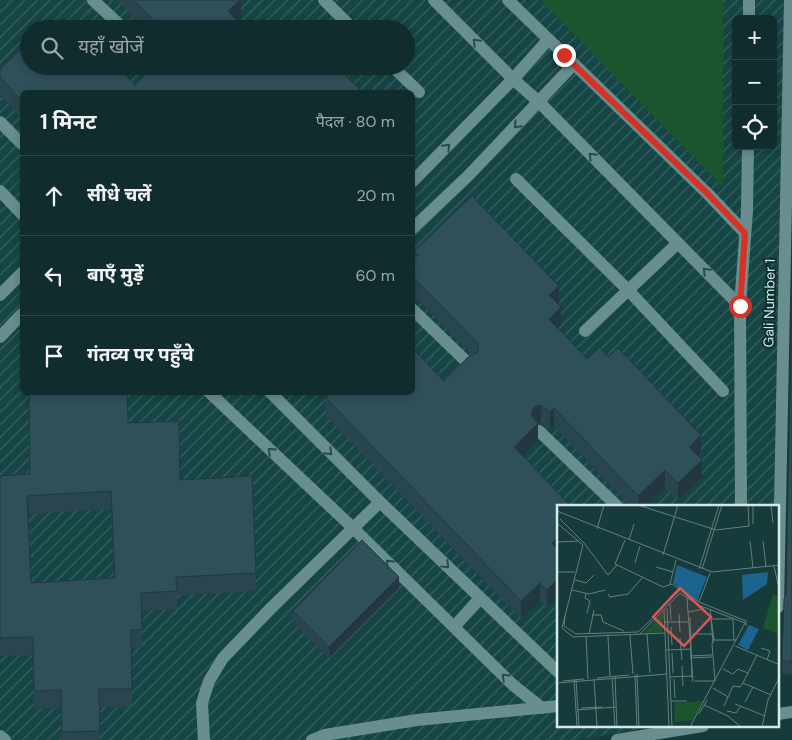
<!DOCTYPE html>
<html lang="hi">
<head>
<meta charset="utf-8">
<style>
  :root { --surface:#112c2c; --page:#1e3838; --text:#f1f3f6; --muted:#9ca7a9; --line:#304848 }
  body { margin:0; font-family:"DM Sans","Noto Sans Devanagari",sans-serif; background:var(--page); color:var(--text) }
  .controls { position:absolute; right:15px; top:15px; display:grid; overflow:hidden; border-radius:8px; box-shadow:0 2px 8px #0003 }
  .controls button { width:45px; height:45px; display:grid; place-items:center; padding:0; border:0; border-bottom:1px solid var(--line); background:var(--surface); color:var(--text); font:25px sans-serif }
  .stop { position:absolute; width:15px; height:15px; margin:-11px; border:4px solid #d93025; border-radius:50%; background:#fff }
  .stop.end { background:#d93025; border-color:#fff; box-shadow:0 1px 5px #0008 }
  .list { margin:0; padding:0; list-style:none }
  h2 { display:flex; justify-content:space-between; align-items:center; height:65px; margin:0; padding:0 20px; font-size:21px }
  h2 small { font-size:16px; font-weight:400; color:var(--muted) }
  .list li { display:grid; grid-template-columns:32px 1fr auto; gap:15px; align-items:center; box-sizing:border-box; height:80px; padding:0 20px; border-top:1px solid var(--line) }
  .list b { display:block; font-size:19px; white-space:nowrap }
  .list em { font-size:16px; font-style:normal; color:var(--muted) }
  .icon { flex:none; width:28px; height:28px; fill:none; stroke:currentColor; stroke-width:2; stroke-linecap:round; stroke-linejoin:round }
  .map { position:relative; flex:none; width:792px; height:740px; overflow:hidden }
  .search { position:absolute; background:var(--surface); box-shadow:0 2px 8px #0003; left:20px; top:20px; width:395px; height:55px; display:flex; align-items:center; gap:12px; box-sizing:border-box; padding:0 18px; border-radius:28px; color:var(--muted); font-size:19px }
  .panel { position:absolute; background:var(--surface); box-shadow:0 2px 8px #0003; left:20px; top:90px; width:395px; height:305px; border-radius:8px }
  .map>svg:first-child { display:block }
  .industrial { fill:url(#industrial-furrows); fill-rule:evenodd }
  .green { fill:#1a552e }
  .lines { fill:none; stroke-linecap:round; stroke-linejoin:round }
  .service { stroke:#698e8e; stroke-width:12 }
  .minor { stroke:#698e8e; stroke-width:12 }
  .wall { fill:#29454d; fill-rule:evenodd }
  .shaded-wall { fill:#22383e }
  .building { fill:#305059; stroke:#22383e; fill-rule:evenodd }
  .oneway { stroke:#284c4c }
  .route { stroke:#d93025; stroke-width:6 }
  .labels { text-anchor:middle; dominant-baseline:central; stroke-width:4; stroke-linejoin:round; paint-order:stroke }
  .street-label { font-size:14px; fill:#d7eaea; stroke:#0c3030 }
  .inset-road { fill:none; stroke:#648081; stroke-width:1 }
  .view { fill:#d65858; fill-opacity:0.15; stroke:#d65858; stroke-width:2.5 }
  .inset-edge { fill:none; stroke:#d7eaea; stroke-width:2.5 }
</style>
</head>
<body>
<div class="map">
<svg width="792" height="740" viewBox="0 0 792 740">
  <defs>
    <pattern id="industrial-furrows" width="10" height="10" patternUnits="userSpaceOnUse" patternTransform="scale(1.25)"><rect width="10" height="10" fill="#164546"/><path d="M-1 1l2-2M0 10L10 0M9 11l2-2" fill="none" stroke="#376061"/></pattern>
  </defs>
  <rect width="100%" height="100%" fill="#173a3b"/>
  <path class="industrial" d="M0 0H789L778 506H558V726H656L578 740H0ZM736 19H773V146H736ZM29 29H406V66H29ZM22 92H412V392H22Z"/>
  <polygon class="green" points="540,0 723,0 723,187"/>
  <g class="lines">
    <g class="service">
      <polyline points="93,0 124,29"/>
      <polyline points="324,0 353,29"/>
      <polyline points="434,0 513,79 539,102 740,306"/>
      <polyline points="508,0 709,195 745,233"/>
      <polyline points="749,19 749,0"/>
      <polyline points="392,66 419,92"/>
      <polyline points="0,122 22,144"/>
      <polyline points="516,179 628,290 723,391"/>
      <polyline points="412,182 513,79 548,40"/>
      <polyline points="0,191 22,214"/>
      <polyline points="412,229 469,175 574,64"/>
      <polyline points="0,295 22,273"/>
      <polyline points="412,309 471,366"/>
      <polyline points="585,331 678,243"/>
      <polyline points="0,337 22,314"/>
      <polyline points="209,392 353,528 513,685 542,708"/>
      <polyline points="270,392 380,502 558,672"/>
      <polyline points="539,431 617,506"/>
      <polyline points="741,506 740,306 747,211 748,146"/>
      <polyline points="454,627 480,598"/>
      <polyline points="0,736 5,740"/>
      <polyline points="204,740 202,703 209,681 223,658 271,608 380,502"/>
      <polyline points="312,740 325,735 417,720 558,706"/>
    </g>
    <g class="minor">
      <polyline points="778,607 790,0"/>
      <polyline points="778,714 792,712"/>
      <polyline points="617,740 703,726"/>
    </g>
  </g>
  <g class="wall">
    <polygon points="117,0 241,0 241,17 237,21 245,29 144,29"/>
    <polygon points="29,66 135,85 362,92 22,92 22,119 0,95 0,69"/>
    <polygon points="414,251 559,304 561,325 558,328 587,359 701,453 698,456 702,478 678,501 665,488 646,506 630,506 554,426 550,430 541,423 538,424 538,441 523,456 558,506 558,597 547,608 540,601 521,619 326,416 326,398 330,394 329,392 412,392 444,381 472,355 412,294 412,261 414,259"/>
    <polygon points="792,297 792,675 782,674 782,661 786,594"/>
    <path d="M128 423 180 480 256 573V591L177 595V609L141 611 142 647 132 648V707H99L100 740H61V708L34 709 33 655 0 656V476L30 474ZM111 509 114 578 31 583 28 514Z"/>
    <polygon points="399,588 329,658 293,622 293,611"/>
  </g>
  <g class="shaded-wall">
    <polygon points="240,0 241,0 241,17 228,29 228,11"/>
    <polygon points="559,286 559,304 549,313 549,295"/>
    <polygon points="561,307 561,325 549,337 549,319"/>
    <polygon points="541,405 541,423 538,424 538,441 514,465 514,447 534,407"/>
    <polygon points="554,408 554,426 550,430 550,412"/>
    <polygon points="701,435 701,453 689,465 689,447"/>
    <polygon points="702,460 702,478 678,501 678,483"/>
    <polygon points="665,470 665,488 646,506 638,506 638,496"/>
    <polygon points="558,537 558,555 552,543"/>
    <polygon points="399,577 399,588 329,658 329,647"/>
    <polygon points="558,579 558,597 547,608 547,590"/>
    <polygon points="540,583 540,601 521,619 521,601"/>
  </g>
  <g class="building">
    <polygon points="134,0 240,0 228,11 245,29 162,29"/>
    <polygon points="69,17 80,29 57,29"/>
    <polygon points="27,43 29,44 29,66 116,66 135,85 154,66 337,66 362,92 22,92 22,101 0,77 0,69"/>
    <polygon points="472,196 559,286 549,295 561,307 549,319 587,359 600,347 608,357 618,348 701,435 689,447 702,460 678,483 665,470 638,496 554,408 550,412 541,405 534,407 531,415 538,423 514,447 571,506 558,506 558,537 552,543 558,550 558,579 547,590 540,583 521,601 326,398 332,392 412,392 412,348 444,381 469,356 477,353 479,346 477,342 412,276 412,261 418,255 414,251"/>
    <polygon points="792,297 792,661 782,661 784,599 786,594"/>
    <path d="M29 392H127L128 423 179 421 180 480 252 476 256 573 176 577 177 591 141 593 142 629 131 630 132 689H99L100 731 62 732 61 690 34 691 33 637 0 638V476L30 474ZM111 491 115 578 31 583 27 496Z"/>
    <polygon points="362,540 399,577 329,647 293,611"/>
  </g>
  <defs><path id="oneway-chevron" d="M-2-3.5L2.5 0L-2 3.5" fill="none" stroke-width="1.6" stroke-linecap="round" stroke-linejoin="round" transform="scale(1.25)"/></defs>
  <g class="oneway">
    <use href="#oneway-chevron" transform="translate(476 42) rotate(-135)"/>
    <use href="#oneway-chevron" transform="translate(517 125) rotate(134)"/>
    <use href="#oneway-chevron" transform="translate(447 147) rotate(-46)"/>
    <use href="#oneway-chevron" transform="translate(592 156) rotate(-134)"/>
    <use href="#oneway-chevron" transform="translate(706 271) rotate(-135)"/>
    <use href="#oneway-chevron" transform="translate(271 451) rotate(-137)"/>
    <use href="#oneway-chevron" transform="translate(329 452) rotate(45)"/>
    <use href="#oneway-chevron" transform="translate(389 563) rotate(-136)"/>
    <use href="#oneway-chevron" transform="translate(446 565) rotate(44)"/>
    <use href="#oneway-chevron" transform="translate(505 677) rotate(-136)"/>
  </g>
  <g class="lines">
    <polyline class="route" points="564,55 709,195 745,233 740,306"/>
  </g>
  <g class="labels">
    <g class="street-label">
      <text transform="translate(769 303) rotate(-89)">Gali Number 1</text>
    </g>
  </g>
  <g transform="translate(557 505)">
    <rect width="222" height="222" fill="#173a3b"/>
    <path d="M216 89 222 92 221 129 206 123ZM106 107V127L87 128ZM146 196 136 215 118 217 117 198Z" fill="#1a552e"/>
    <path d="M120 60 150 72 140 96 116 78ZM211 67 210 79 186 95 185 70ZM192 120 202 124 191 145 181 140Z" fill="#1c6490"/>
    <path class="inset-road" d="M81 0 159 25 192 21 191 0M196 0V19M214 0 216 18M0 6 155 67 223 60M3 14 27 38 51 70 60 60M0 18 26 40 5 123 16 132 108 128M40 24 47 0M68 35 58 59 106 82 115 79 142 97M72 35 77 19M193 36 196 63M206 36 209 62M0 37 22 36M106 50 121 0M78 58 83 41M217 61 223 88M99 62 116 67M142 64 162 0M145 64 165 0M0 67H18M153 68 142 97 189 116V121M18 75 29 78 37 70M113 79 119 55M15 85 32 89 48 85M29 89 28 93 33 96 30 108M51 89 53 92 71 89 86 72M130 93 136 177M113 99 114 115M110 103 115 222M104 104 123 85M153 104 157 135H179M107 105 112 222M131 107 147 104M122 109 123 127M35 110H44L46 117 67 126M8 111 7 121 19 129 81 127 95 114M133 112 135 173M155 114H176L177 135M154 115 156 137M108 117H131M114 122 115 140M32 129 37 105M83 129 123 88 141 100 188 118 133 222M90 129 93 168M135 129H156M73 130 76 169M29 131 31 174M51 131 53 171M123 133 125 155M178 141 223 160M204 143 213 146 210 155M109 145 133 144M115 148 116 168M200 150 186 178 214 190M133 151 155 150M133 153 155 152M125 161 126 181M166 164 176 169 181 164 191 168M80 169 82 222M78 170 80 222M58 172 60 222M113 172 136 171M40 173 72 170M55 173 58 222M37 174 40 222M117 174 118 193M17 175 20 221M19 175 22 222M6 176 27 174M138 176H158L155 139 157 134M0 178 110 169M156 183 171 192M114 196H130M188 197 196 182M178 199 208 211M147 200 171 211 184 222M167 201 176 181 183 182 186 178M24 203 45 202M20 205 59 202M170 206 179 208 183 202M142 209 150 195M205 222 211 195 223 171"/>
    <path class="view" d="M123 83 154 112 127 141 96 112Z"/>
    <rect width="222" height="222" class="inset-edge"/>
  </g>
</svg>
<div class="controls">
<button>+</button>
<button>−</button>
<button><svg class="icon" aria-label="locate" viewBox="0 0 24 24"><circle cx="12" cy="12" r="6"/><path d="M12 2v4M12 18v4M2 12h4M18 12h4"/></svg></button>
</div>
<div class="stop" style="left:740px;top:306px"></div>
<div class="stop end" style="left:564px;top:55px"></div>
<div class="search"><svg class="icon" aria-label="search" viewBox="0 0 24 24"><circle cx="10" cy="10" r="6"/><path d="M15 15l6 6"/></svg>यहाँ खोजें</div>
<section class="panel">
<h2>1 मिनट<small>पैदल · 80 m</small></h2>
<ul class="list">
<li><svg class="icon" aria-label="ahead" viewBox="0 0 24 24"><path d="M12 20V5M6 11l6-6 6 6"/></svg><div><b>सीधे चलें</b></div><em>20 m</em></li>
<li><svg class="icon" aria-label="left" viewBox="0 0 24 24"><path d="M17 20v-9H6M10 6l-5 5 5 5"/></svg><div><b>बाएँ मुड़ें</b></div><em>60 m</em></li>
<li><svg class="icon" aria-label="arrive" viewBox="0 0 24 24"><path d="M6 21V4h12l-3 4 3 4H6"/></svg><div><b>गंतव्य पर पहुँचे</b></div></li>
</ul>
</section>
</div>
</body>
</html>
